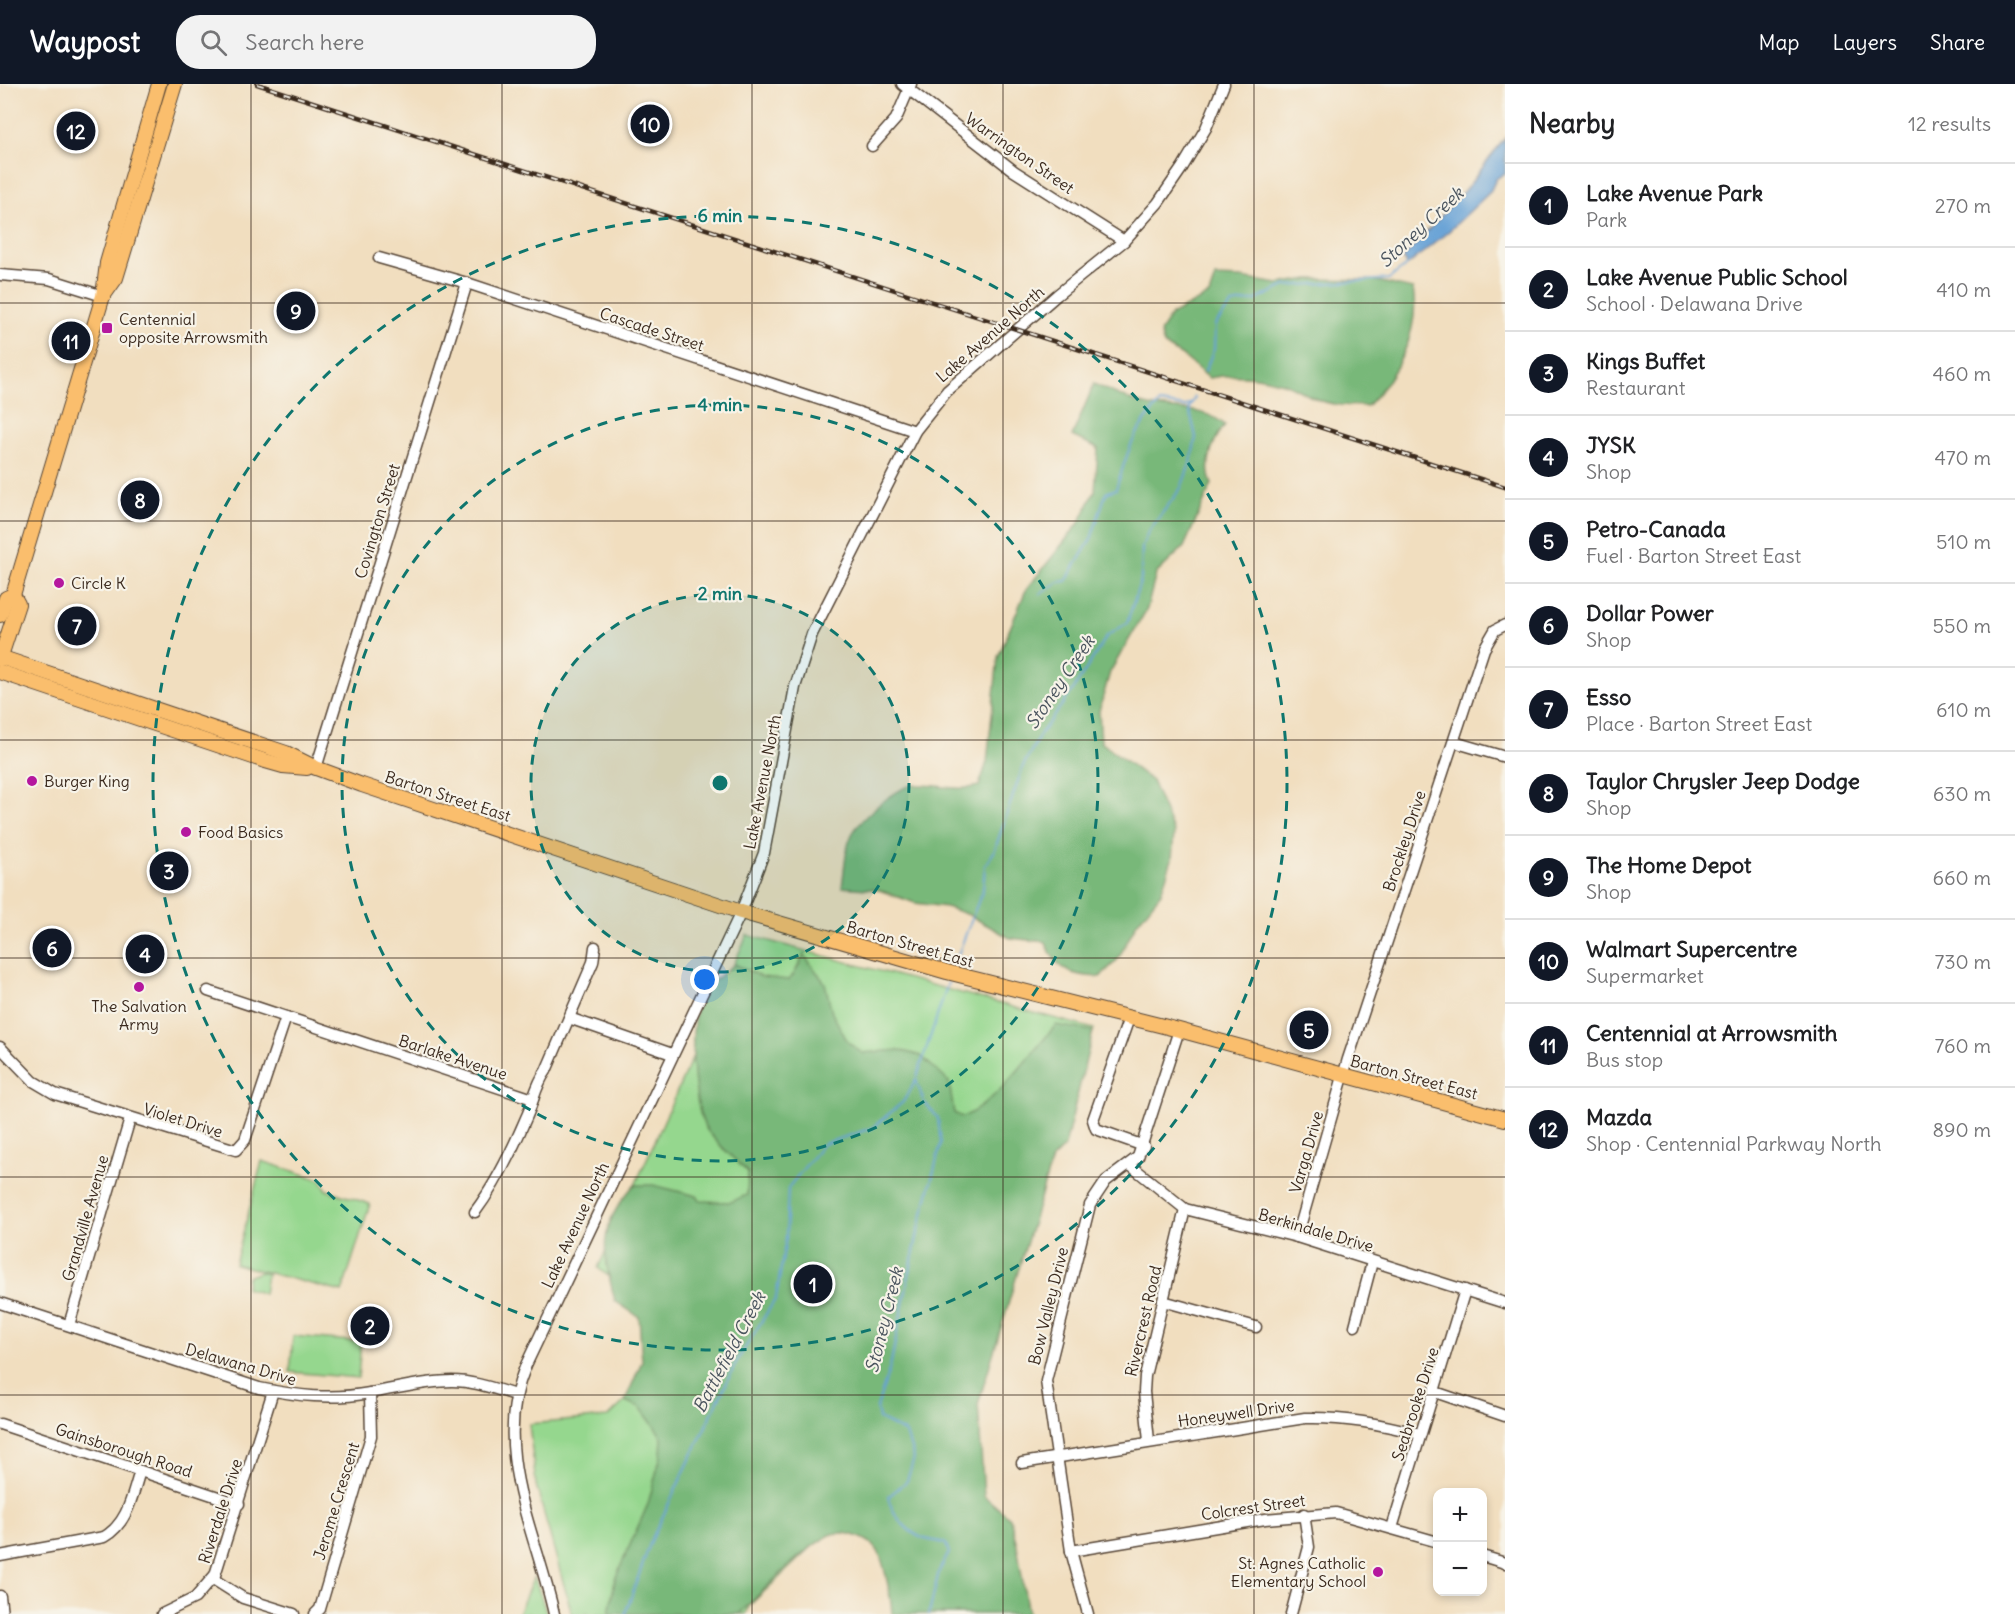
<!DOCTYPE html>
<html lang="en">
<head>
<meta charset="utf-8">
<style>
  :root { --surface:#fff; --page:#f2f2f2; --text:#202124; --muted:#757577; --line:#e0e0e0; --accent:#111827 }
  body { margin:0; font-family:Delius,sans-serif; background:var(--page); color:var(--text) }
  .controls { position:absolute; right:18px; bottom:18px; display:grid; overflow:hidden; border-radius:12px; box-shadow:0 3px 9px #0003 }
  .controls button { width:54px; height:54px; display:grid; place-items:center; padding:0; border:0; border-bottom:2px solid var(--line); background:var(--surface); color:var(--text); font:30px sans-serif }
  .you { position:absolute; left:705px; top:896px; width:21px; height:21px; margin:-15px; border:4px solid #fff; border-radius:50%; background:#1a73e8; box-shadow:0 0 0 9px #1a73e833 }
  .badge { display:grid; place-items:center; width:39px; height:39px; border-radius:50%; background:var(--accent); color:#fff; font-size:20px; font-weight:700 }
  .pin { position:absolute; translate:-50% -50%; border:3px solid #fff; box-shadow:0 2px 6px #0006 }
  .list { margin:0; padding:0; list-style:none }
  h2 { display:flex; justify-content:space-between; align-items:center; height:78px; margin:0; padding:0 24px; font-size:26px }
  h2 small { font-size:20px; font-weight:400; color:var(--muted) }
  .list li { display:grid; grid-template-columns:39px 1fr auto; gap:18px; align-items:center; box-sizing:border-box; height:84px; padding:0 24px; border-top:2px solid var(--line) }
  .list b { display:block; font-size:22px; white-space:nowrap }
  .list p { margin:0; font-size:20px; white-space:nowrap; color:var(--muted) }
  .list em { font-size:20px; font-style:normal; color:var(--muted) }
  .icon { flex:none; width:33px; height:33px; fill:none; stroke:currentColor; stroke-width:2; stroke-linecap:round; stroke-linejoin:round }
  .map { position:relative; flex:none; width:1505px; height:1530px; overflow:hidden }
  header { display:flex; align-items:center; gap:36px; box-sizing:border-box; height:84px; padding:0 30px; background:var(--accent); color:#fff }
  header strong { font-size:28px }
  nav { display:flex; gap:33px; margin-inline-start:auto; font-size:21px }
  .search { width:420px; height:54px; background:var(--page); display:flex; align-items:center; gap:15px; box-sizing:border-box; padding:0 21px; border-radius:24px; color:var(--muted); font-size:22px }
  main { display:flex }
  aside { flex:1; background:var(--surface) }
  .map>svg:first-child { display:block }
  .green { fill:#95d78e; stroke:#688056; stroke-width:1.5 }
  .forest { fill:#78b879; stroke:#5a714c; stroke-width:1.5 }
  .water { fill:#66a1d6; stroke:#50667a; stroke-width:1.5 }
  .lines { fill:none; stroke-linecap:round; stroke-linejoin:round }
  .stream { stroke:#66a1d6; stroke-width:2 }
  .minor-casing { stroke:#564536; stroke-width:13 }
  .major-casing { stroke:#564536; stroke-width:16 }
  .minor { stroke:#fff; stroke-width:10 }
  .major { stroke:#fabe6d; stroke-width:14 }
  .rail-casing { stroke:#3b2a1e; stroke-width:4.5 }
  .rail { stroke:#f7f3e8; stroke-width:2; stroke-dasharray:7; stroke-linecap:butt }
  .grid { fill:none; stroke:#3b2a1e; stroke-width:1.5; stroke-opacity:0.55 }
  .ring { fill:none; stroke:#0f766e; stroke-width:3; stroke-dasharray:10 8 }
  .poi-dot { fill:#b5179e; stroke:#f7f3e8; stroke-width:2 }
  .labels { text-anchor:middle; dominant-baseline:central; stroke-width:4.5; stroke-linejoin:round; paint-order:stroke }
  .street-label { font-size:16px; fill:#3b2a1e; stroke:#f7f3e8 }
  .poi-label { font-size:16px; fill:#3b2a1e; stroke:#f7f3e8; text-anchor:start }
  .water-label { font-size:18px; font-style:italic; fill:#4a545e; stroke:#f7f3e8 }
  .centre { fill:#0f766e; stroke:#f7f3e8; stroke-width:3 }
  .ring-label { font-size:18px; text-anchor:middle; font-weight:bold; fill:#0f766e; stroke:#f7f3e8; stroke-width:4.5; stroke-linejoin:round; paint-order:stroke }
</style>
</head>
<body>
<header>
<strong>Waypost</strong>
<div class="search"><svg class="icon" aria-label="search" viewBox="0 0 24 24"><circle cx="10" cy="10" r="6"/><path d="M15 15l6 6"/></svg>Search here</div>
<nav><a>Map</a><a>Layers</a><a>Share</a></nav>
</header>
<main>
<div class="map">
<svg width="1505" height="1530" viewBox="0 0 1505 1530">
  <rect width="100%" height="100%" fill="#f7f3e8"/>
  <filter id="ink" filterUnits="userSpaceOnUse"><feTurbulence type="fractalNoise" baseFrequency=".0167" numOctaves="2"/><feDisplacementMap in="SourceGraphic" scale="12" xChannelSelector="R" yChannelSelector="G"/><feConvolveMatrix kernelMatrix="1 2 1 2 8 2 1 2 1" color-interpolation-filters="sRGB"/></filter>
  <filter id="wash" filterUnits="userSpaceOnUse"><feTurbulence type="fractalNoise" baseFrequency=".008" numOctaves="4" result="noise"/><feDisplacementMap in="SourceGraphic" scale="24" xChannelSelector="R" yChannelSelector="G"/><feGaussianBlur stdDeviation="1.35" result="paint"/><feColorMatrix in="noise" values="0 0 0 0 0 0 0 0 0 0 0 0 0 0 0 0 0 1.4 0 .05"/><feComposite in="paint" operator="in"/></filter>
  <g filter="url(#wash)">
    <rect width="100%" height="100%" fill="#f1debf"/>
    <g class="green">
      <polygon points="747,851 1094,945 973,1293 889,1483 855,1422 749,1522 746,1530 572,1530 536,1401 529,1340 608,1333 653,1291 641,1217 598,1184"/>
      <polygon points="262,1077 321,1096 327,1106 370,1120 342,1208 235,1180"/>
      <polygon points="260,1188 267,1190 264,1210 246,1204 247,1193"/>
      <polygon points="293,1252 361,1258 358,1294 290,1288"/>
      <polygon points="534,1492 547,1530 518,1530"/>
    </g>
    <g class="forest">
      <path d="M1215 193 1241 194 1278 200 1309 195 1373 196 1413 205C1421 248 1396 292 1367 322 1348 322 1330 322 1312 313 1303 309 1293 302 1283 299 1259 292 1234 289 1209 294L1184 273 1164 261 1160 248 1171 231 1209 211Z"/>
      <path d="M1094 300C1109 307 1125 314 1141 320 1170 329 1202 320 1225 341 1213 356 1203 382 1212 400L1184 463 1156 490 1147 525 1110 588 1099 627 1101 658 1152 697 1174 749 1172 775 1161 809 1137 839 1118 875 1100 893C1071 892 1056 887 1046 858L1010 854 969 831 946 823 915 819 879 806 842 803C848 758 844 749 881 719 889 713 900 705 909 702 930 697 955 709 979 702L987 678 998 573 1026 506 1079 439 1095 407 1098 364 1072 352Z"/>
      <path d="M804 871 825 899 832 929 848 958 862 969 899 966 921 972 949 998 954 1029 962 1033C995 1021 1032 968 1056 941L1093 947 1065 1062 1052 1075 978 1320 984 1412 1010 1434 1017 1461 1028 1530H892C891 1514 885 1481 878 1467 871 1455 847 1446 833 1450 807 1460 761 1509 739 1530H609L615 1495 648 1420 661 1371 662 1353 640 1323 625 1317 642 1277 639 1233 615 1217C602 1166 597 1144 634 1101H653L697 1112 700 1117 730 1118 747 1111 748 1089C735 1075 718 1061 707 1046 693 1027 688 941 698 920 706 901 719 892 735 880L762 893 788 896 794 890Z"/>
    </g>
    <polygon class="water" points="1505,54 1505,89 1496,95 1490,108 1449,147 1408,181 1403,174 1470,100"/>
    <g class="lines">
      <g class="stream">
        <polyline points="1205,287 1214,265 1215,241 1232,220 1256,216 1285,202 1389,195 1409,179"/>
        <path d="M1040 510 1058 498 1066 497 1091 455 1106 409 1116 405C1128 367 1132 349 1160 319L1185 323 1191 319"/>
        <polyline points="956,876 983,805 985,781 994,768 1023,682 1041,649 1073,606 1107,552 1127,539 1141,495 1142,463 1148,448 1181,404 1191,377 1196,353 1189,324 1195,313"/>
        <path d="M916 996 924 1018 938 1034 941 1059 917 1153 890 1283 877 1323 879 1335 906 1349 914 1374 907 1397 888 1413C892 1430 906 1447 922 1454 929 1457 938 1456 946 1460L949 1469 939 1487 929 1530"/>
        <polyline points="625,1530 651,1457 737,1277 776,1214 786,1154 788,1104 823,1060 872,1044 903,1018 916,996 948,899"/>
      </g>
    </g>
  </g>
  <g filter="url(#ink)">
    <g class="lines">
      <defs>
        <g id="minor">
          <polyline points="902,0 1014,87 1124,157"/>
          <polyline points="872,62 896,35 911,0"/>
          <polyline points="379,174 467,199 915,347"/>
          <polyline points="0,191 49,195 103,212"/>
          <polyline points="1454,658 1505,673"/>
          <polyline points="316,684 467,199"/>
          <polyline points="208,907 533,1015"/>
          <polyline points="569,934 672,970"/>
          <polyline points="1129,934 1093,1036 1096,1045 1144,1062"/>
          <polyline points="0,963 33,997 55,1010 236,1066 245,1056 286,933"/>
          <polyline points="1130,1081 1185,1125 1297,1153 1505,1219"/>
          <path d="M475 1128C496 1100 512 1067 526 1034 534 1017 535 1002 546 987L593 878 595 863"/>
          <polyline points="1297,1153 1348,975 1484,565 1495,546 1505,541"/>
          <polyline points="1163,1217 1256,1243"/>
          <path d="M0 1219 259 1304C297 1312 331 1316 370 1309 397 1305 424 1297 452 1297 474 1297 495 1305 516 1311"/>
          <polyline points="69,1241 130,1035"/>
          <polyline points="1355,1242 1372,1178"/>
          <polyline points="1435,1308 1505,1332"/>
          <polyline points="0,1340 239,1420"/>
          <polyline points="1149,1357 1144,1308 1145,1292 1185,1125"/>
          <path d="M1022 1379 1305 1334C1345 1333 1381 1340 1420 1350"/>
          <polyline points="1392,1444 1465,1206"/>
          <polyline points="1071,1467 1265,1435 1336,1429 1438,1458"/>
          <path d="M0 1472 104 1453C128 1439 132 1412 140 1387"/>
          <polyline points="1482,1472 1505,1479"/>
          <polyline points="213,1495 243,1514 294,1530"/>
          <polyline points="0,1512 2,1530"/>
          <polyline points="162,1530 195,1514 215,1491 273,1307"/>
          <polyline points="315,1530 320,1525 371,1352 370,1309"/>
          <path d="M554 1530C536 1447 490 1366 526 1281L741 828 764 769 795 603 812 550 915 347 947 307 1057 211 1124 157 1158 119 1182 84 1206 44 1224 0"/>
          <polyline points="1088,1530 1071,1467 1046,1297 1090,1121 1106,1097 1138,1073 1179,946"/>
          <polyline points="1291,1530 1309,1463 1304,1430"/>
        </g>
        <g id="major">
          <polyline points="104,211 116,194 175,0"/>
          <polyline points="0,531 6,514 13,511"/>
          <polyline points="0,573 286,669 316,684 362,701 741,828 947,888 1179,946 1505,1035"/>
          <polyline points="0,575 18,520 13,511 103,212 107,179 159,0"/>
          <polyline points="0,588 262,676 283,682 307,684"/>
        </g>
      </defs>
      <use href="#minor" class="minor-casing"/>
      <use href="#major" class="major-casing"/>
      <use href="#minor" class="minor"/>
      <use href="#major" class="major"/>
      <defs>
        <polyline id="rail" points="257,0 1505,403"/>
      </defs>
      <use href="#rail" class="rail-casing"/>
      <use href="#rail" class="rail"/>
    </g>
  </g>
  <path class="grid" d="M251 0V1530M502 0V1530M752 0V1530M1003 0V1530M1254 0V1530M0 219H1505M0 437H1505M0 656H1505M0 874H1505M0 1093H1505M0 1311H1505"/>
  <circle cx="720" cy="699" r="189" fill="#0f766e" fill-opacity=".12"/>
  <g class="ring">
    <circle cx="720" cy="699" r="189"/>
    <circle cx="720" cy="699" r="378"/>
    <circle cx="720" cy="699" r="567"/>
  </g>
  <g class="poi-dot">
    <rect x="101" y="238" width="12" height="12" rx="3"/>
    <circle cx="59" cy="499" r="6"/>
    <circle cx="32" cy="697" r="6"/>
    <circle cx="186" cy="748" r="6"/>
    <circle cx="139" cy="903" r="6"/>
    <circle cx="1378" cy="1488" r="6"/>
  </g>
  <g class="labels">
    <g class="street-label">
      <text transform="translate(1020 69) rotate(35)">Warrington Street</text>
      <text transform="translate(652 245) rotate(18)">Cascade Street</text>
      <text transform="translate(990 250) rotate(-41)">Lake Avenue North</text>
      <text transform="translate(377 437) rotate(-73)">Covington Street</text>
      <text transform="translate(762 698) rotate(-79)">Lake Avenue North</text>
      <text transform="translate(448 712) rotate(18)">Barton Street East</text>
      <text transform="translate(1404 757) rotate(-72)">Brockley Drive</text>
      <text transform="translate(910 860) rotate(16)">Barton Street East</text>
      <text transform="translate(453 973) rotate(18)">Barlake Avenue</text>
      <text transform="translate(1414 993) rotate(15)">Barton Street East</text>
      <text transform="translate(183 1036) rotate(17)">Violet Drive</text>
      <text transform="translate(1306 1068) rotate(-74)">Varga Drive</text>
      <text transform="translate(85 1134) rotate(-74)">Grandville Avenue</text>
      <text transform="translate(575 1141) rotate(-65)">Lake Avenue North</text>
      <text transform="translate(1316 1146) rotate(16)">Berkindale Drive</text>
      <text transform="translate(1048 1222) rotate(-76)">Bow Valley Drive</text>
      <text transform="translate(1143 1237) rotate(-77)">Rivercrest Road</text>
      <text transform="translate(241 1280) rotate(16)">Delawana Drive</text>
      <text transform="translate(1415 1320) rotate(-72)">Seabrooke Drive</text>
      <text transform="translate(1236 1329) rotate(-8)">Honeywell Drive</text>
      <text transform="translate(124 1366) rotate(18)">Gainsborough Road</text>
      <text transform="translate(336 1417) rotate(-73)">Jerome Crescent</text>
      <text transform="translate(1253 1423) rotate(-8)">Colcrest Street</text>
      <text transform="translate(220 1427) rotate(-72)">Riverdale Drive</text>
    </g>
    <g class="poi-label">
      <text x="119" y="235">Centennial<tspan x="119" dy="18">opposite Arrowsmith</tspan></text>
      <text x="71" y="499">Circle K</text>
      <text x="44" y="697">Burger King</text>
      <text x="198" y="748">Food Basics</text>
      <text x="139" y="922" text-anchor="middle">The Salvation<tspan x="139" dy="18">Army</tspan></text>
      <text x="1366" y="1479" text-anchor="end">St. Agnes Catholic<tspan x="1366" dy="18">Elementary School</tspan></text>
    </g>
    <g class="water-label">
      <text transform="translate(1421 143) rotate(-43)">Stoney Creek</text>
      <text transform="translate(1060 598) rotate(-56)">Stoney Creek</text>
      <text transform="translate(884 1236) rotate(-76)">Stoney Creek</text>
      <text transform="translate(729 1268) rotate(-62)">Battlefield Creek</text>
    </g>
  </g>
  <circle cx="720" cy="699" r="9" class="centre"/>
  <g class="ring-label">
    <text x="720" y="138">6 min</text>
    <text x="720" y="327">4 min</text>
    <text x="720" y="516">2 min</text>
  </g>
</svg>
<div class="controls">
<button>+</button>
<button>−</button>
</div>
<div class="you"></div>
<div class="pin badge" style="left:813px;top:1200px">1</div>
<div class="pin badge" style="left:370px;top:1242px">2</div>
<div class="pin badge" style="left:169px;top:787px">3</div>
<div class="pin badge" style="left:145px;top:870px">4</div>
<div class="pin badge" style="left:1309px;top:946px">5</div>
<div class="pin badge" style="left:52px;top:864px">6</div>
<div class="pin badge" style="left:77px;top:542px">7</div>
<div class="pin badge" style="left:140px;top:416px">8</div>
<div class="pin badge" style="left:296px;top:227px">9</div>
<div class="pin badge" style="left:650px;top:40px">10</div>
<div class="pin badge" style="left:71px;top:257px">11</div>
<div class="pin badge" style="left:76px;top:47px">12</div>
</div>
<aside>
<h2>Nearby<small>12 results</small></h2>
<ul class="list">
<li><span class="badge">1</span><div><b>Lake Avenue Park</b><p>Park</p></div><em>270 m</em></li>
<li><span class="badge">2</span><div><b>Lake Avenue Public School</b><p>School · Delawana Drive</p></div><em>410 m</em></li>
<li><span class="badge">3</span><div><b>Kings Buffet</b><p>Restaurant</p></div><em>460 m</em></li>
<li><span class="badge">4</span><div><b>JYSK</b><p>Shop</p></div><em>470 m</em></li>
<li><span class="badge">5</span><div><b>Petro-Canada</b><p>Fuel · Barton Street East</p></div><em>510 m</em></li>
<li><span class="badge">6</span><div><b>Dollar Power</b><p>Shop</p></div><em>550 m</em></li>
<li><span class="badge">7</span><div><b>Esso</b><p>Place · Barton Street East</p></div><em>610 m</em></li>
<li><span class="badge">8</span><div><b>Taylor Chrysler Jeep Dodge</b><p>Shop</p></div><em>630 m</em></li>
<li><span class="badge">9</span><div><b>The Home Depot</b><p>Shop</p></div><em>660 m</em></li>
<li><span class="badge">10</span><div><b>Walmart Supercentre</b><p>Supermarket</p></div><em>730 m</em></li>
<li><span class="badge">11</span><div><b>Centennial at Arrowsmith</b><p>Bus stop</p></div><em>760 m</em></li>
<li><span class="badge">12</span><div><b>Mazda</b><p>Shop · Centennial Parkway North</p></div><em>890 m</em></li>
</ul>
</aside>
</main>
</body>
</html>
